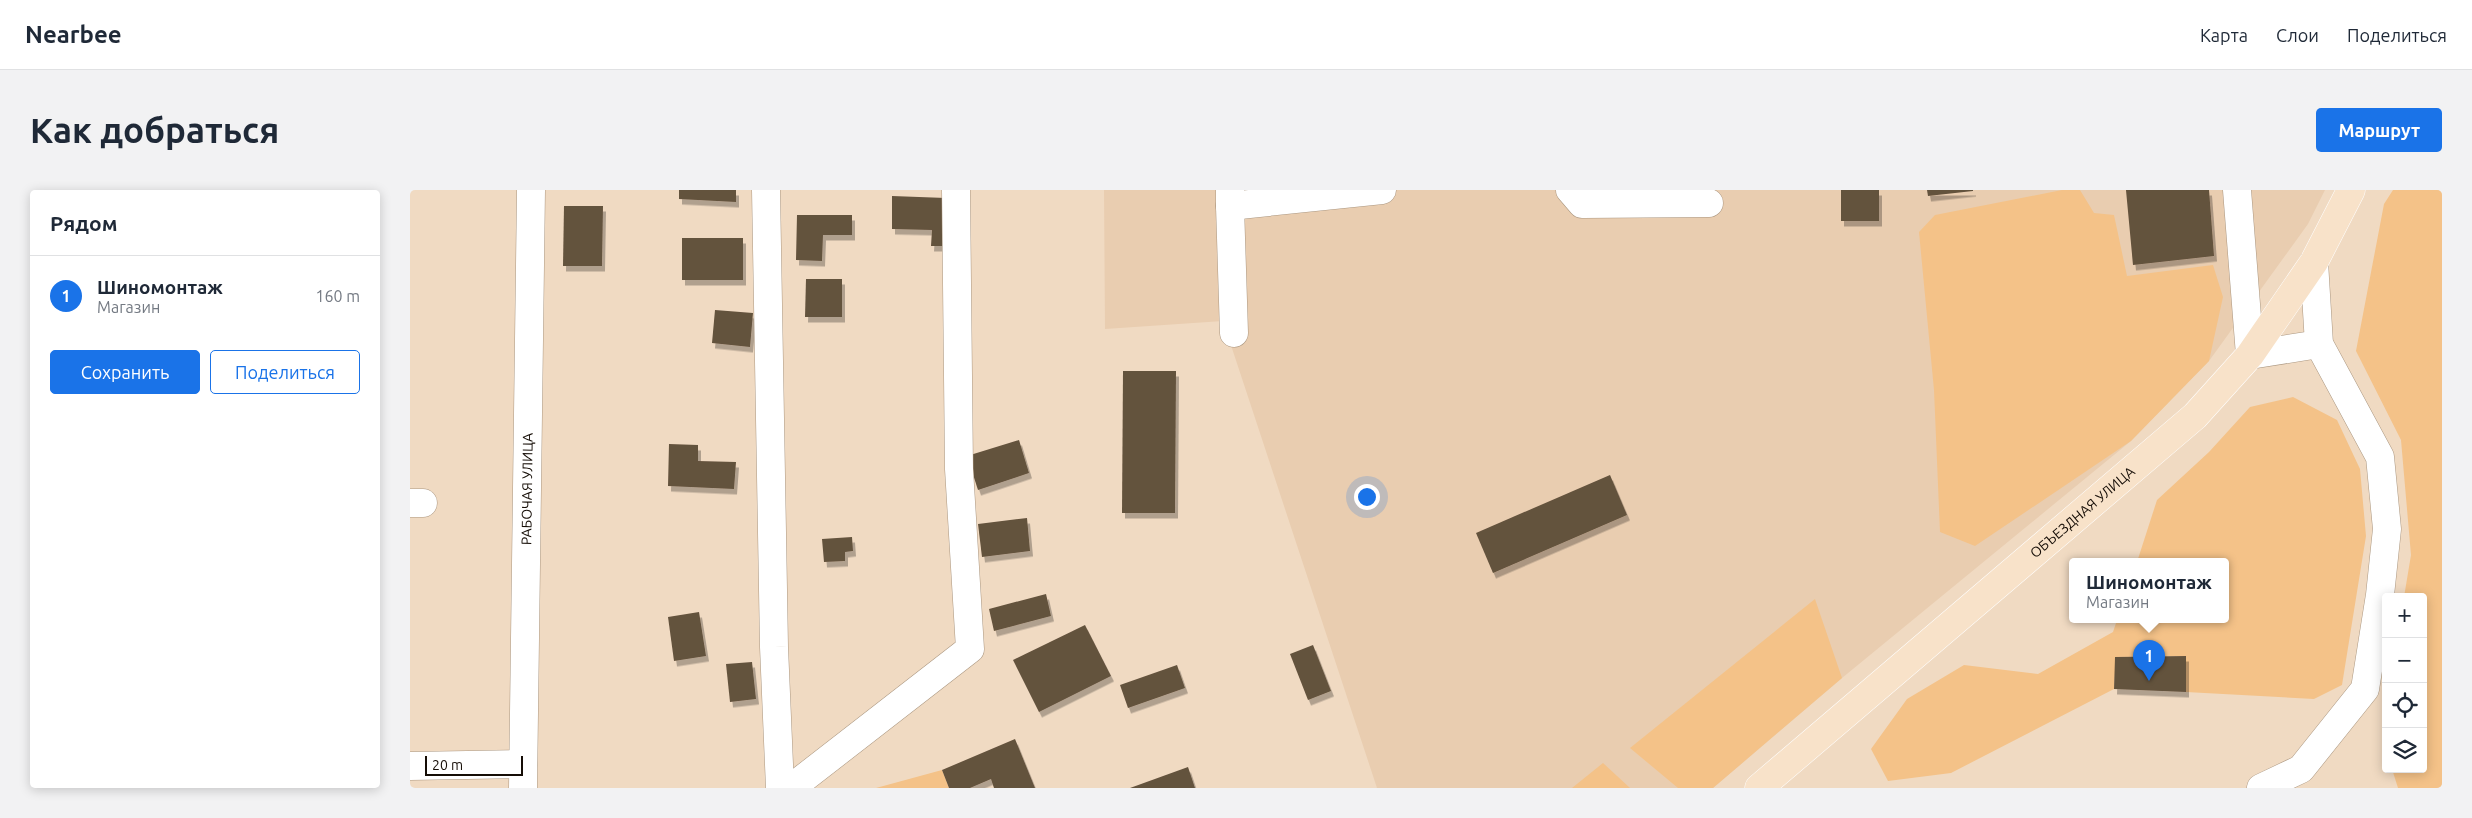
<!DOCTYPE html>
<html lang="ru">
<head>
<meta charset="utf-8">
<style>
  :root { --surface:#fff; --page:#f2f2f3; --text:#1f2937; --muted:#747a83; --line:#e0e1e3; --accent:#1a73e8 }
  body { margin:0; font-family:Ubuntu,sans-serif; background:var(--page); color:var(--text) }
  .controls { position:absolute; right:15px; bottom:15px; display:grid; overflow:hidden; border-radius:5px; box-shadow:0 2px 12px #0003 }
  .controls button { width:45px; height:45px; display:grid; place-items:center; padding:0; border:0; border-bottom:1px solid var(--line); background:var(--surface); color:var(--text); font:25px sans-serif }
  .scale { position:absolute; left:15px; bottom:12px; width:98px; box-sizing:border-box; padding-left:5px; border:2px solid #150d06; border-top:0; font-size:14px; line-height:18px; white-space:nowrap; color:#150d06; -webkit-text-stroke:4px #fff; paint-order:stroke }
  .you { position:absolute; left:956px; top:306px; width:18px; height:18px; margin:-12px; border:4px solid #fff; border-radius:50%; background:#1a73e8; box-shadow:0 0 0 8px #1a73e833 }
  .badge { display:grid; place-items:center; width:32px; height:32px; border-radius:50%; background:var(--accent); color:#fff; font-size:16px; font-weight:700 }
  .pin { position:absolute; translate:-50% -41px; filter:drop-shadow(0 1px 2px #0008) }
  .pin::after { content:''; position:absolute; top:26px; width:18px; height:15px; background:inherit; clip-path:polygon(0 0,100% 0,50% 100%) }
  .popup { position:absolute; left:1659px; top:368px; width:160px; height:65px; box-sizing:border-box; display:grid; place-content:center; border-radius:5px; background:var(--surface); filter:drop-shadow(0 1px 4px #0005); font-size:16px; white-space:nowrap; color:var(--muted) }
  .popup b { font-size:19px; color:var(--text) }
  .popup::after { content:''; position:absolute; left:50%; top:100%; margin-left:-10px; border:10px solid transparent; border-top-color:var(--surface) }
  .list { margin:0; padding:0; list-style:none }
  h2 { display:flex; justify-content:space-between; align-items:center; height:65px; margin:0; padding:0 20px; font-size:21px }
  h2 small { font-size:16px; font-weight:400; color:var(--muted) }
  .list li { display:grid; grid-template-columns:32px 1fr auto; gap:15px; align-items:center; box-sizing:border-box; height:80px; padding:0 20px; border-top:1px solid var(--line) }
  .list b { display:block; font-size:19px; white-space:nowrap }
  .list p { margin:0; font-size:16px; white-space:nowrap; color:var(--muted) }
  .list em { font-size:16px; font-style:normal; color:var(--muted) }
  .actions { display:flex; gap:10px; padding:15px 20px }
  .actions a { flex:1; padding:11px 0; border:1px solid var(--accent); border-radius:5px; text-align:center; font-size:18px; color:var(--accent) }
  .actions .main { background:var(--accent); color:#fff }
  .icon { flex:none; width:28px; height:28px; fill:none; stroke:currentColor; stroke-width:2; stroke-linecap:round; stroke-linejoin:round }
  .map { position:relative; flex:none; width:2032px; height:598px; overflow:hidden; border-radius:5px }
  header { display:flex; align-items:center; gap:30px; box-sizing:border-box; height:70px; padding:0 25px; background:var(--surface); border-bottom:1px solid var(--line) }
  header strong { font-size:24px }
  nav { display:flex; gap:28px; margin-inline-start:auto; font-size:18px }
  .intro { display:flex; align-items:center; justify-content:space-between; box-sizing:border-box; height:120px; padding:0 30px }
  h1 { margin:0; font-size:35px }
  .button { padding:12px 22px; border-radius:5px; background:var(--accent); color:#fff; font-size:18px; font-weight:700 }
  main { display:flex; gap:30px; padding:0 30px }
  aside { flex:1; background:var(--surface); border-radius:5px; box-shadow:0 2px 12px #0003 }
  .map>svg:first-child { display:block }
  .built { fill:#e9cdb0 }
  .green { fill:#f4c288 }
  .building { fill:#64523d; filter:url(#shadow) }
  .lines { fill:none; stroke-linecap:round; stroke-linejoin:round }
  .minor-casing { stroke:#ab9780; stroke-width:29 }
  .major-casing { stroke:#fff; stroke-width:29 }
  .minor { stroke:#fff; stroke-width:28 }
  .major { stroke:#f8e2c9; stroke-width:28 }
  .labels { text-anchor:middle; dominant-baseline:central; stroke-width:5; stroke-linejoin:round; paint-order:stroke }
  .street-label { font-size:14px; fill:#150d06; stroke:#fff }
</style>
</head>
<body>
<header>
<strong>Nearbee</strong>
<nav><a>Карта</a><a>Слои</a><a>Поделиться</a></nav>
</header>
<div class="intro"><h1>Как добраться</h1><a class="button">Маршрут</a></div>
<main>
<aside>
<h2>Рядом<small></small></h2>
<ul class="list">
<li><span class="badge">1</span><div><b>Шиномонтаж</b><p>Магазин</p></div><em>160 m</em></li>
</ul>
<div class="actions"><a class="main">Сохранить</a><a>Поделиться</a></div>
</aside>
<div class="map">
<svg width="2032" height="598" viewBox="0 0 2032 598">
  <defs>
    <filter id="shadow"><feDropShadow dx="3" dy="5.5" stdDeviation="0" flood-color="#0004"/></filter>
  </defs>
  <rect width="100%" height="100%" fill="#f0dac2"/>
  <polygon class="built" points="694,0 1915,0 1898,34 1799,171 1721,251 1432,488 1303,598 967,598 813,131 695,139"/>
  <g class="green">
    <polygon points="1652,0 1670,0 1684,23 1704,25 1717,86 1803,75 1813,107 1799,171 1721,251 1565,356 1530,342 1524,200 1509,42 1525,25"/>
    <polygon points="1983,0 2032,0 2032,598 1988,598 1982,579 2013,579 2013,407 1994,407 2001,365 1991,250 1946,161 1974,14"/>
    <polygon points="1883,207 1927,230 1950,279 1956,346 1932,495 1904,509 1776,502 1776,466 1706,467 1704,499 1541,583 1478,591 1461,559 1497,509 1554,475 1628,484 1703,442 1707,430 1815,430 1815,372 1727,372 1747,310 1799,262 1840,217"/>
    <polygon points="1405,409 1432,488 1303,598 1268,598 1220,558"/>
    <polygon points="1193,573 1220,598 1162,598"/>
    <polygon points="532,580 539,598 466,598"/>
  </g>
  <g class="building">
    <polygon points="269,0 326,0 326,12 269,9"/>
    <rect x="1431" y="0" width="38" height="31"/>
    <polygon points="1517,0 1563,0 1563,1 1518,6"/>
    <polygon points="1716,0 1799,0 1804,66 1723,75"/>
    <polygon points="482,6 536,8 535,56 521,56 522,40 482,39"/>
    <polygon points="154,16 193,16 192,76 153,76"/>
    <polygon points="387,25 442,25 442,45 413,45 412,71 386,70"/>
    <rect x="272" y="48" width="61" height="42"/>
    <polygon points="396,89 432,89 432,127 395,127"/>
    <polygon points="305,120 343,123 340,157 302,153"/>
    <polygon points="713,181 766,181 765,323 712,323"/>
    <polygon points="609,250 619,283 568,300 557,266"/>
    <polygon points="259,254 288,255 288,271 326,272 324,299 258,296"/>
    <polygon points="1200,285 1217,325 1083,383 1066,343"/>
    <polygon points="617,328 620,361 572,367 568,334"/>
    <polygon points="442,347 443,361 435,362 435,371 414,372 412,349"/>
    <polygon points="636,404 641,426 584,441 579,419"/>
    <polygon points="289,422 296,466 264,471 258,427"/>
    <polygon points="675,435 701,486 629,522 603,470"/>
    <polygon points="903,455 921,501 898,510 880,464"/>
    <polygon points="1776,466 1776,502 1704,499 1705,467"/>
    <polygon points="342,472 346,509 320,512 316,474"/>
    <polygon points="767,475 775,498 718,518 710,495"/>
    <polygon points="605,549 625,598 584,598 581,589 560,598 539,598 532,580"/>
    <polygon points="778,577 785,598 720,598"/>
  </g>
  <g class="lines">
    <defs>
      <g id="minor">
        <polyline points="356,0 364,457 370,598"/>
        <polyline points="820,0 820,16 972,0"/>
        <polyline points="1160,0 1172,14 1299,13"/>
        <polyline points="1827,0 1840,165 1909,154"/>
        <polyline points="820,16 824,143"/>
        <polyline points="0,313 13,313"/>
        <polyline points="0,576 113,574"/>
        <path id="s1" d="M113 598 121 0"/>
        <polyline points="381,598 560,459 549,279 546,0"/>
        <polyline points="1851,598 1891,579 1955,499 1970,405 1977,339 1970,267 1909,154 1904,72"/>
      </g>
      <g id="major">
        <path id="s2" d="M1349 598 1785 226 1840 165 1904 72 1941 0"/>
      </g>
    </defs>
    <use href="#minor" class="minor-casing"/>
    <use href="#major" class="major-casing"/>
    <use href="#minor" class="minor"/>
    <use href="#major" class="major"/>
  </g>
  <g class="labels">
    <g class="street-label">
      <text stroke="none"><textPath href="#s1" startOffset="299">РАБОЧАЯ УЛИЦА</textPath></text>
      <text stroke="none"><textPath href="#s2" startOffset="425">ОБЪЕЗДНАЯ УЛИЦА</textPath></text>
    </g>
  </g>
</svg>
<div class="controls">
<button>+</button>
<button>−</button>
<button><svg class="icon" aria-label="locate" viewBox="0 0 24 24"><circle cx="12" cy="12" r="6"/><path d="M12 2v4M12 18v4M2 12h4M18 12h4"/></svg></button>
<button><svg class="icon" aria-label="layers" viewBox="0 0 24 24"><path d="M12 4l9 5-9 5-9-5zM3 14l9 5 9-5"/></svg></button>
</div>
<div class="scale">20 m</div>
<div class="you"></div>
<div class="pin badge" style="left:1739px;top:491px">1</div>
<div class="popup"><b>Шиномонтаж</b>Магазин</div>
</div>
</main>
</body>
</html>
